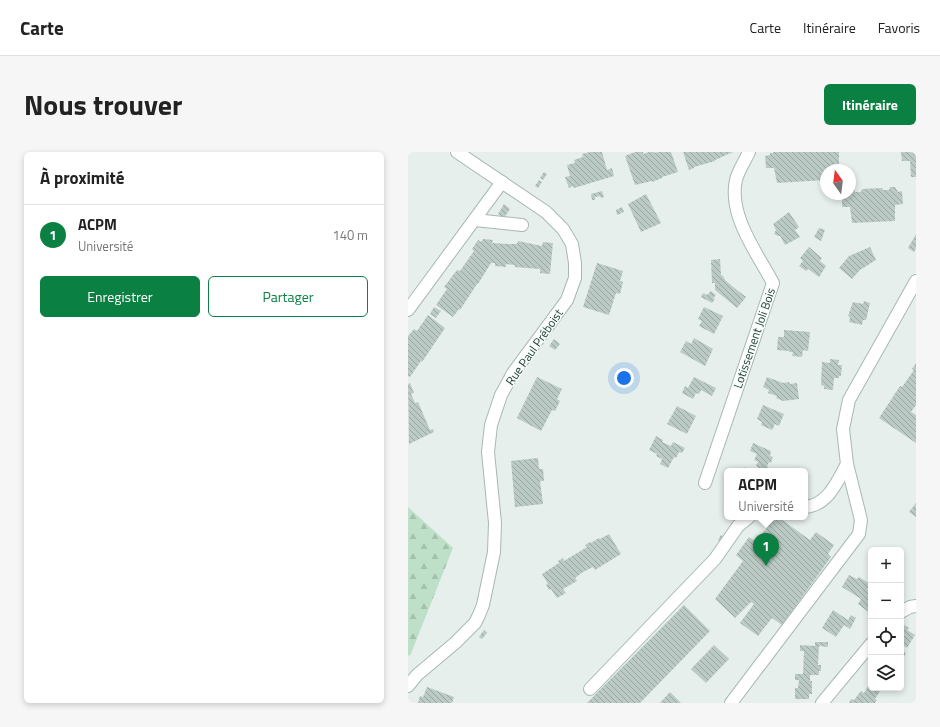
<!DOCTYPE html>
<html lang="fr">
<head>
<meta charset="utf-8">
<style>
  :root { --surface:#fff; --page:#f6f6f6; --text:#222; --muted:#767676; --line:#e0e0e0; --accent:#0b8043 }
  body { margin:0; font-family:"Titillium Web",sans-serif; background:var(--page); color:var(--text) }
  .controls { position:absolute; right:12px; bottom:12px; display:grid; overflow:hidden; border-radius:6px; box-shadow:0 2px 6px #0003 }
  .controls button { width:36px; height:36px; display:grid; place-items:center; padding:0; border:0; border-bottom:1px solid var(--line); background:var(--surface); color:var(--text); font:20px sans-serif }
  .compass { position:absolute; left:412px; top:12px; width:36px; height:36px; border-radius:50%; background:var(--surface); box-shadow:0 2px 6px #0003; rotate:346deg }
  .you { position:absolute; left:216px; top:226px; width:14px; height:14px; margin:-10px; border:3px solid #fff; border-radius:50%; background:#1a73e8; box-shadow:0 0 0 6px #1a73e833 }
  .badge { display:grid; place-items:center; width:26px; height:26px; border-radius:50%; background:var(--accent); color:#fff; font-size:13px; font-weight:700 }
  .pin { position:absolute; translate:-50% -33px; filter:drop-shadow(0 1px 2px #0008) }
  .pin::after { content:''; position:absolute; top:21px; width:14px; height:12px; background:inherit; clip-path:polygon(0 0,100% 0,50% 100%) }
  .popup { position:absolute; left:316px; top:316px; width:84px; height:52px; box-sizing:border-box; display:grid; place-content:center; border-radius:6px; background:var(--surface); filter:drop-shadow(0 1px 3px #0005); font-size:13px; white-space:nowrap; color:var(--muted) }
  .popup b { font-size:15px; color:var(--text) }
  .popup::after { content:''; position:absolute; left:50%; top:100%; margin-left:-8px; border:8px solid transparent; border-top-color:var(--surface) }
  .list { margin:0; padding:0; list-style:none }
  h2 { display:flex; justify-content:space-between; align-items:center; height:52px; margin:0; padding:0 16px; font-size:17px }
  h2 small { font-size:13px; font-weight:400; color:var(--muted) }
  .list li { display:grid; grid-template-columns:26px 1fr auto; gap:12px; align-items:center; box-sizing:border-box; height:60px; padding:0 16px; border-top:1px solid var(--line) }
  .list b { display:block; font-size:15px; white-space:nowrap }
  .list p { margin:0; font-size:13px; white-space:nowrap; color:var(--muted) }
  .list em { font-size:13px; font-style:normal; color:var(--muted) }
  .actions { display:flex; gap:8px; padding:12px 16px }
  .actions a { flex:1; padding:9px 0; border:1px solid var(--accent); border-radius:6px; text-align:center; font-size:14px; color:var(--accent) }
  .actions .main { background:var(--accent); color:#fff }
  .icon { flex:none; width:22px; height:22px; fill:none; stroke:currentColor; stroke-width:2; stroke-linecap:round; stroke-linejoin:round }
  .map { position:relative; flex:none; width:508px; height:551px; overflow:hidden; border-radius:6px }
  header { display:flex; align-items:center; gap:24px; box-sizing:border-box; height:56px; padding:0 20px; background:var(--surface); border-bottom:1px solid var(--line) }
  header strong { font-size:19px }
  nav { display:flex; gap:22px; margin-inline-start:auto; font-size:14px }
  .intro { display:flex; align-items:center; justify-content:space-between; box-sizing:border-box; height:96px; padding:0 24px }
  h1 { margin:0; font-size:28px }
  .button { padding:10px 18px; border-radius:6px; background:var(--accent); color:#fff; font-size:14px; font-weight:700 }
  main { display:flex; gap:24px; padding:0 24px }
  aside { flex:1; background:var(--surface); border-radius:6px; box-shadow:0 2px 6px #0003 }
  .map>svg:first-child { display:block }
  .forest { fill:url(#forest-firs) }
  .building { fill:url(#building-back-hatch) }
  .lines { fill:none; stroke-linecap:round; stroke-linejoin:round }
  .minor-casing { stroke:#a8b8b2; stroke-width:14 }
  .minor { stroke:#fff; stroke-width:12 }
  .labels { text-anchor:middle; dominant-baseline:central; stroke-width:3; stroke-linejoin:round; paint-order:stroke }
  .street-label { font-size:12px; fill:#24423a; stroke:#f7fbf9 }
</style>
</head>
<body>
<header>
<strong>Carte</strong>
<nav><a>Carte</a><a>Itinéraire</a><a>Favoris</a></nav>
</header>
<div class="intro"><h1>Nous trouver</h1><a class="button">Itinéraire</a></div>
<main>
<aside>
<h2>À proximité<small></small></h2>
<ul class="list">
<li><span class="badge">1</span><div><b>ACPM</b><p>Université</p></div><em>140 m</em></li>
</ul>
<div class="actions"><a class="main">Enregistrer</a><a>Partager</a></div>
</aside>
<div class="map">
<svg width="508" height="551" viewBox="0 0 508 551">
  <defs>
    <pattern id="forest-firs" width="22" height="20" patternUnits="userSpaceOnUse"><rect width="22" height="20" fill="#bfe0c8"/><path d="M5 1l3.5 6h-7zM16 11l3.5 6h-7z" fill="#a4c1ad"/></pattern>
    <pattern id="building-back-hatch" width="6" height="6" patternUnits="userSpaceOnUse"><rect width="6" height="6" fill="#bbcac4"/><path d="M-1 5l2 2M0 0l6 6M5-1l2 2" fill="none" stroke="#98a6a0"/></pattern>
  </defs>
  <rect width="100%" height="100%" fill="#e6efeb"/>
  <polygon class="forest" points="0,355 45,396 2,504 0,503"/>
  <g class="building">
    <polygon points="182,0 194,0 199,18 204,16 206,24 166,36 165,34 161,36 157,25 162,24 159,13 167,11 166,8 175,5 174,2"/>
    <polygon points="227,0 235,0 235,2 241,0 246,0 247,1 250,0 263,0 270,20 254,25 254,26 244,30 244,29 227,33 217,4"/>
    <polygon points="275,0 325,0 307,8 307,9 286,15 286,16 281,18"/>
    <polygon points="365,0 431,0 431,12 423,13 423,18 418,18 418,28 369,31 366,16 358,16 357,4 362,3 362,1 365,1"/>
    <polygon points="493,0 508,0 508,25 503,25 502,9 494,9"/>
    <polygon points="136,20 139,22 135,28 132,26"/>
    <polygon points="131,28 134,30 130,36 127,34"/>
    <polygon points="482,35 487,35 490,40 494,39 495,52 487,53 487,69 444,71 442,55 434,55 434,42 442,42 442,37 446,37 447,40 453,40 454,37 474,36 475,38 481,38"/>
    <polygon points="194,39 196,45 193,46 192,44 187,45 187,48 184,48 183,42"/>
    <polygon points="238,42 253,71 233,80 220,52"/>
    <polygon points="96,52 102,57 96,66 90,62"/>
    <polygon points="214,55 216,60 209,63 208,58"/>
    <polygon points="381,60 391,75 387,78 392,85 377,93 372,84 370,84 366,82 368,78 365,72"/>
    <polygon points="411,76 417,78 413,89 406,85"/>
    <polygon points="508,82 508,96 506,100 500,96"/>
    <polygon points="75,87 85,88 84,91 100,92 109,92 110,89 134,94 135,90 145,91 142,122 132,121 132,117 107,115 107,113 98,112 98,115 87,114 87,111 83,111 70,132 69,132 52,158 51,157 45,165 28,153 39,137 36,135 49,118 52,119 66,99 64,97 70,88 73,90"/>
    <polygon points="401,95 414,106 412,109 418,114 411,125 400,117 398,119 391,114 395,109 392,106"/>
    <polygon points="462,95 468,108 452,118 444,127 431,116 441,104"/>
    <polygon points="312,107 313,123 315,124 317,128 324,134 338,145 329,156 307,138 307,131 304,131 303,108"/>
    <polygon points="189,111 215,119 212,129 215,130 212,142 208,141 201,163 175,155"/>
    <polygon points="303,139 308,143 305,146 307,147 304,151 293,145 295,141 299,143"/>
    <polygon points="456,149 462,151 458,168 455,168 454,173 441,170 442,165 440,164 445,150 455,152"/>
    <polygon points="26,155 33,159 28,166 22,162"/>
    <polygon points="296,155 315,164 306,182 291,174 294,169 290,167"/>
    <polygon points="20,163 37,176 14,210 13,209 2,225 0,224 0,184 6,177 9,179"/>
    <polygon points="376,178 402,180 400,199 395,198 394,205 384,204 385,200 381,200 381,199 369,198 370,185 376,185"/>
    <polygon points="286,186 305,197 297,214 272,200 278,189 283,192"/>
    <polygon points="146,187 152,192 147,198 141,194"/>
    <polygon points="422,207 431,208 430,213 434,213 433,224 431,224 431,226 426,226 425,238 416,237 416,234 413,233 414,210 422,211"/>
    <polygon points="508,211 508,253 503,260 508,263 508,291 471,266 492,234 494,235 506,218 504,217"/>
    <polygon points="129,225 154,237 149,247 152,249 147,259 144,258 133,279 109,266"/>
    <polygon points="286,225 308,236 304,244 293,238 291,242 288,241 285,247 274,241 277,234 280,236"/>
    <polygon points="359,225 375,231 381,230 382,232 389,231 391,247 375,249 368,246 369,244 360,241 361,238 355,235"/>
    <polygon points="2,231 6,241 3,242 7,251 10,250 22,278 25,277 26,280 1,292 0,232"/>
    <polygon points="355,253 376,262 371,274 367,272 364,278 353,273 354,270 349,267"/>
    <polygon points="269,254 288,264 279,282 259,272"/>
    <polygon points="248,284 255,288 254,290 263,294 265,290 277,296 274,301 271,300 268,306 266,305 260,316 252,312 254,307 248,304 249,302 241,298"/>
    <polygon points="345,291 363,299 362,304 365,305 363,311 361,310 359,314 363,319 353,319 348,313 350,310 346,308 349,302 342,299"/>
    <polygon points="130,306 131,317 135,317 136,329 132,329 135,352 107,355 103,309"/>
    <polygon points="337,315 339,319 330,319"/>
    <polygon points="508,351 508,365 501,360"/>
    <polygon points="367,365 370,365 402,388 408,380 426,393 420,402 423,405 374,473 364,466 350,484 332,471 346,452 343,450 327,466 307,447 335,409 328,403 341,385 348,390"/>
    <polygon points="201,382 213,402 187,418 185,415 175,420 167,426 169,429 155,437 158,441 149,446 143,437 141,438 138,433 140,432 134,422 151,411 150,409 155,406 156,409 179,395 177,393 182,390 183,391 191,386 192,387"/>
    <polygon points="313,383 317,386 314,391 310,388"/>
    <polygon points="441,423 449,427 451,425 462,432 459,438 463,441 463,462 450,452 453,447 434,435"/>
    <polygon points="276,453 302,479 232,551 179,551"/>
    <polygon points="425,458 440,468 443,463 448,466 442,477 436,473 428,485 414,476"/>
    <polygon points="496,473 501,476 499,478 507,483 499,496 496,494 494,498 498,501 493,509 493,478"/>
    <polygon points="76,478 79,481 74,487 71,485"/>
    <polygon points="407,490 420,490 420,495 411,494 410,513 413,513 413,519 411,519 411,523 402,523 402,529 404,529 404,542 401,542 401,547 387,547 387,536 390,536 391,528 387,528 387,522 395,522 396,499 392,499 392,493 407,494"/>
    <polygon points="306,493 321,507 298,531 283,517"/>
    <polygon points="463,529 463,536 474,536 467,547 469,548 467,551 441,551 443,547 446,548 453,539 456,541"/>
    <polygon points="19,535 46,545 44,551 10,551 12,544 15,545"/>
    <polygon points="262,540 273,551 252,551"/>
  </g>
  <g class="lines">
    <defs>
      <g id="minor">
        <polyline points="67,68 114,73"/>
        <polyline points="0,158 94,30"/>
        <path d="M297 331 365 131C349 101 320 63 328 28 330 19 337 9 341 0"/>
        <path d="M397 355C420 353 429 330 439 312"/>
        <polyline points="493,460 502,455 508,454"/>
        <polyline points="0,534 9,523 47,491 67,471 71,463 75,453 86,400 87,371 80,300 83,273 93,243 105,221 159,148 167,126 167,111 164,92 155,77 138,60 49,0"/>
        <polyline points="182,537 307,407 330,374 341,365"/>
        <polyline points="323,551 451,382 453,368 439,312 435,277 441,248 508,129"/>
        <polyline points="414,551 463,492"/>
      </g>
    </defs>
    <use href="#minor" class="minor-casing"/>
    <use href="#minor" class="minor"/>
  </g>
  <g class="labels">
    <g class="street-label">
      <text transform="translate(346 186) rotate(-71)">Lotissement Joli Bois</text>
      <text transform="translate(126 195) rotate(-55)">Rue Paul Préboist</text>
    </g>
  </g>
</svg>
<div class="controls">
<button>+</button>
<button>−</button>
<button><svg class="icon" aria-label="locate" viewBox="0 0 24 24"><circle cx="12" cy="12" r="6"/><path d="M12 2v4M12 18v4M2 12h4M18 12h4"/></svg></button>
<button><svg class="icon" aria-label="layers" viewBox="0 0 24 24"><path d="M12 4l9 5-9 5-9-5zM3 14l9 5 9-5"/></svg></button>
</div>
<svg class="compass" viewBox="-18 -18 36 36"><path d="M0-13l5 13h-10z" fill="#e53935"/><path d="M0 13l5-13h-10z" fill="#767676"/></svg>
<div class="you"></div>
<div class="pin badge" style="left:358px;top:414px">1</div>
<div class="popup"><b>ACPM</b>Université</div>
</div>
</main>
</body>
</html>
